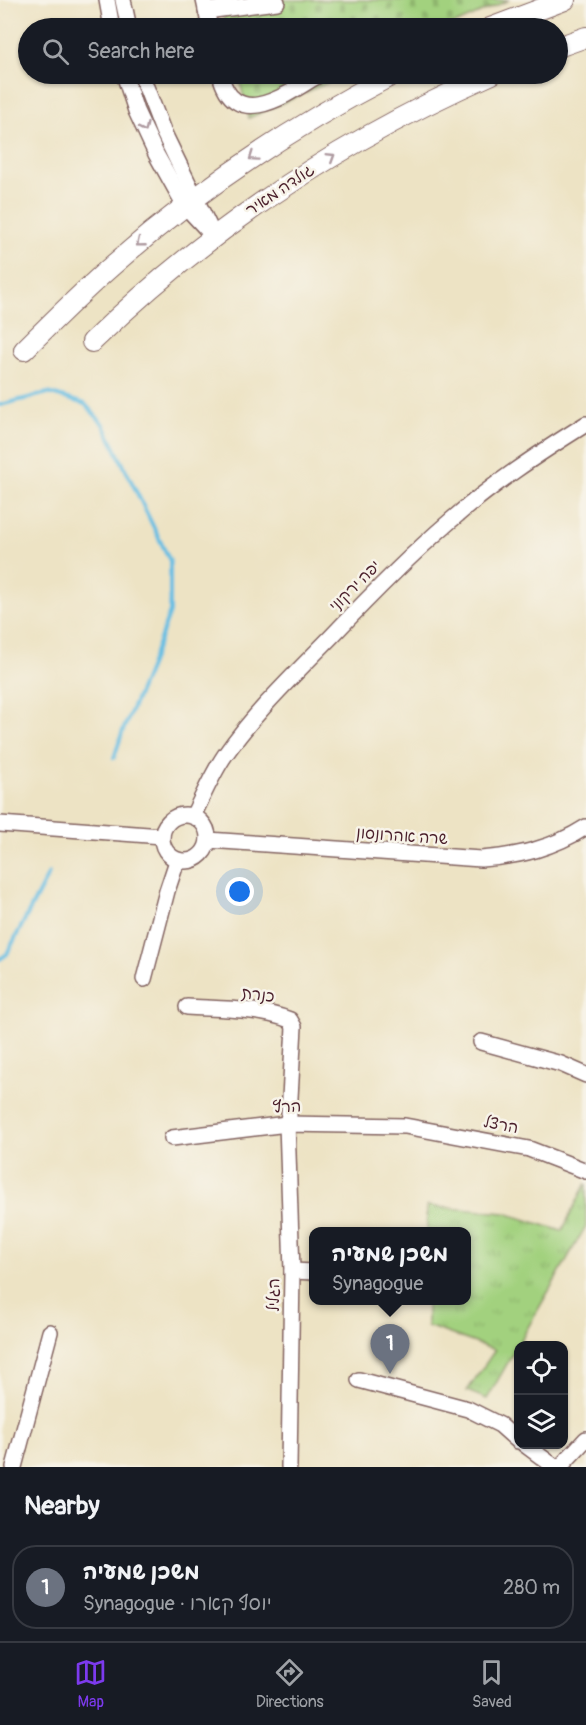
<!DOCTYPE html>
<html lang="en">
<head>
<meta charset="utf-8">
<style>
  :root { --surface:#171b24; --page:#242831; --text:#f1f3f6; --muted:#9ea1a6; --line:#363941; --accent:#7c3aed }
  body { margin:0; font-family:Pangolin,"Playpen Sans Hebrew",sans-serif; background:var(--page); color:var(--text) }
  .controls { position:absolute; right:18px; bottom:18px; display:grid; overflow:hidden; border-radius:12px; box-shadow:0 2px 4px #0004 }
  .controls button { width:54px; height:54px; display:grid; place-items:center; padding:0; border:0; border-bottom:2px solid var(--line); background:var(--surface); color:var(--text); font:30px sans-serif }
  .you { position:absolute; left:240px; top:892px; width:21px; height:21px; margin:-15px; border:4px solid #fff; border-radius:50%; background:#1a73e8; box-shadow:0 0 0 9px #1a73e833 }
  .badge { display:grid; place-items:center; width:39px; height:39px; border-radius:50%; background:var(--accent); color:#fff; font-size:20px; font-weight:700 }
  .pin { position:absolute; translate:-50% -50px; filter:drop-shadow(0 2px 3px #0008) }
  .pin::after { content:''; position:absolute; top:32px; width:21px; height:18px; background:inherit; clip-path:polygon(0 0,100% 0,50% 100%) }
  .popup { position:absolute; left:309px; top:1227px; width:162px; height:78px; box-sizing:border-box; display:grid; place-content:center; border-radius:12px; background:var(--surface); filter:drop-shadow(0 2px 4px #0005); font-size:20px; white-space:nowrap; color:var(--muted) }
  .popup b { font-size:22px; color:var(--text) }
  .popup::after { content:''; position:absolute; left:50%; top:100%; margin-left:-12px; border:12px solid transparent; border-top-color:var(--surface) }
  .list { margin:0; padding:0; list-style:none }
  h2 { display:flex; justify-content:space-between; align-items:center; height:78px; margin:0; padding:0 24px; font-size:26px }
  h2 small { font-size:20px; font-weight:400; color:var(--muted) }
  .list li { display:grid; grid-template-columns:39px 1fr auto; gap:18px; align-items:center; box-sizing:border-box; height:84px; margin:0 12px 12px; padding:0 12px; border:2px solid var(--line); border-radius:24px }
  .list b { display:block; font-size:22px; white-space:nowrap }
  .list p { margin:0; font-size:20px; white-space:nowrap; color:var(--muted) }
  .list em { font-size:20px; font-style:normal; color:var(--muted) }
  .icon { flex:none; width:33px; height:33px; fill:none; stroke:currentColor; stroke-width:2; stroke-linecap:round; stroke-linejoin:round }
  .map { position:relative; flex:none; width:586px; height:1467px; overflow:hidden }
  .search { position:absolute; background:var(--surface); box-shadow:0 2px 4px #0004; left:18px; right:18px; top:18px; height:66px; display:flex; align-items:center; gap:15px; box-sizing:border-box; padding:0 21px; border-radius:33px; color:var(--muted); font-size:22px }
  .sheet { height:174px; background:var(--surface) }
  nav { display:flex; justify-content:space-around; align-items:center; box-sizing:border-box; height:84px; border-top:2px solid var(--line); background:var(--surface); font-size:16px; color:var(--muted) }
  nav a { display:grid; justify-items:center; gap:3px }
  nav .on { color:var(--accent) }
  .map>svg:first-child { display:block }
  .cemetery { fill:url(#cemetery-stones); stroke:#767854; stroke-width:1.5 }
  .park { fill:url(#park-tufts); stroke:#767854; stroke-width:1.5 }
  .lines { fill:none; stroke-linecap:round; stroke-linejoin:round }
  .stream { stroke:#65bee3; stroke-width:4 }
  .minor-casing { stroke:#836461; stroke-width:18 }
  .major-casing { stroke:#836461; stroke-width:22 }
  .minor { stroke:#fff; stroke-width:15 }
  .major { stroke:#fff; stroke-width:20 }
  .oneway { stroke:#ae9aa0 }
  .labels { text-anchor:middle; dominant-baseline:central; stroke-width:5; stroke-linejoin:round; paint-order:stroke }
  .street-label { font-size:16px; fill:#4a1f2b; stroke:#f7f3e8 }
</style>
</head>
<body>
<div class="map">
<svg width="586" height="1467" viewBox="0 0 586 1467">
  <defs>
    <pattern id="cemetery-stones" width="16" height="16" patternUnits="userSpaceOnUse" patternTransform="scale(1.5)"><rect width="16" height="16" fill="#a2d17e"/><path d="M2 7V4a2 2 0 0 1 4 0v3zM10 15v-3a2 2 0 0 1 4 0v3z" fill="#8db36d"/></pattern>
    <pattern id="park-tufts" width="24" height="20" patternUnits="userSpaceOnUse" patternTransform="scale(1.5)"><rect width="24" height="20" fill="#a2d17e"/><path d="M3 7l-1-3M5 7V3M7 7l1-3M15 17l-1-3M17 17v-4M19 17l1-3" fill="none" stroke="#8db36d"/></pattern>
  </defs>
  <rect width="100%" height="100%" fill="#f7f3e8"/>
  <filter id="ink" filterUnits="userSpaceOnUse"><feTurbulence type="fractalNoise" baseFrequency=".0167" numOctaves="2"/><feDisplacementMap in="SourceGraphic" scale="12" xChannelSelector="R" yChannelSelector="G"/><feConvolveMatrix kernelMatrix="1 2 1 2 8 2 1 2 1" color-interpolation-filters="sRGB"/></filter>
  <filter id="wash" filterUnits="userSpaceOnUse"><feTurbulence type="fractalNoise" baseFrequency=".008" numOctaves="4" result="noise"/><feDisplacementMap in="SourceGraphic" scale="24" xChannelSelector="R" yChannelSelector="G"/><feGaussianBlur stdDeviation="1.35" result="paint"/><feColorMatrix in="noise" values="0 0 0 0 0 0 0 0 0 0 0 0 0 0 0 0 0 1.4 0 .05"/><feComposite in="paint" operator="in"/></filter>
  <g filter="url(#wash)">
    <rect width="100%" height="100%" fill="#ede3c4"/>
    <g class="cemetery">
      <polygon points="219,0 509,0 446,28 226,28"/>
      <polygon points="238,74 347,74 249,118"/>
    </g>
    <polygon class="park" points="586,1183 586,1226 487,1399 467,1391 495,1350 427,1326 427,1301 466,1300 466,1232 427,1231 427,1206 505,1213 562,1231"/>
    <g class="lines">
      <g class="stream">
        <polyline points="0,405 48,393 85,404 104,425 170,561 170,612 150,666 122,733 114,758"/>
        <polyline points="0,959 7,954 49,873"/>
      </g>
    </g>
  </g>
  <g filter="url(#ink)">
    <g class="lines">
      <defs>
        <g id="minor">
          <polyline points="107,0 112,28"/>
          <polyline points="123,0 129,28"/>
          <polyline points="204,0 210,28"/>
          <polyline points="206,11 277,2"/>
          <polyline points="124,74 136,111 156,154 185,206 214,237"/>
          <polyline points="141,74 163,131 209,226"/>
          <path d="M220 74C235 134 289 93 320 74"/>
          <circle cx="185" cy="838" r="23"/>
          <path d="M193 816C203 796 212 774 225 755 255 712 294 675 331 637 369 597 407 558 449 522 491 485 538 454 586 424"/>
          <polyline points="0,824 162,836"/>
          <path d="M208 840 481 859C520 856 553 848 586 827"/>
          <polyline points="144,979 167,891 177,861"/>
          <path d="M187 1007C221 1009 259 1008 290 1020L294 1027 289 1115 287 1124 292 1271 289 1467"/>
          <polyline points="481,1042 561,1064 586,1075"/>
          <polyline points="172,1138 287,1124 405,1126 529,1149 586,1171"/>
          <polyline points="292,1271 314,1272"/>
          <polyline points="359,1380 468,1409 500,1425 518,1441"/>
          <polyline points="524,1444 555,1467"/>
          <polyline points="14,1467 50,1332"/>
          <polyline points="560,1467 586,1439"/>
        </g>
        <g id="major">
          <polyline points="490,28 565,0"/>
          <polyline points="558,47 586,37"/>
          <path d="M92 342C208 229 344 139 492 74"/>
          <path d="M24 350C53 321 82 292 113 265 198 190 293 126 394 74"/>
        </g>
      </defs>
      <use href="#minor" class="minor-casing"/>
      <use href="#major" class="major-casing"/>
      <use href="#minor" class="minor"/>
      <use href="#major" class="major"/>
    </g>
    <defs><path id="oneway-chevron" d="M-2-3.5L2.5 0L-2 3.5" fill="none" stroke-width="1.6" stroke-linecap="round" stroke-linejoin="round" transform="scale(1.5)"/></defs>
    <g class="oneway">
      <use href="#oneway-chevron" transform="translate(144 128) rotate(65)"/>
      <use href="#oneway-chevron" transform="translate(253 157) rotate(145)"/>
      <use href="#oneway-chevron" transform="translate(331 157) rotate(-32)"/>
      <use href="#oneway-chevron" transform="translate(140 243) rotate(141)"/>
    </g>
  </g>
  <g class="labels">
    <g class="street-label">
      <text transform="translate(280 190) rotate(-34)">גולדה מאיר</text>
      <text transform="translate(355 586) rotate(-45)">יפה ירקוני</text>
      <text transform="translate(402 836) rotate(4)">שרה אהרונסון</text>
      <text transform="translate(258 995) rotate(8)">כנרת</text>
      <text transform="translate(287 1107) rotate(-2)">הרץ</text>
      <text transform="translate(501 1125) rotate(11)">הרצל</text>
      <text transform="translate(274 1295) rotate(-89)">הגליל</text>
    </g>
  </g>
</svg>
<div class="controls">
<button><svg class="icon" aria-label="locate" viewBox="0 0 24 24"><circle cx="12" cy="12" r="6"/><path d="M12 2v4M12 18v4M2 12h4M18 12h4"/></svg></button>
<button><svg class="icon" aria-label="layers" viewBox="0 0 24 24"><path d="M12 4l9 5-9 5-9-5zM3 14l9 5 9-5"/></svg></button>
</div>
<div class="you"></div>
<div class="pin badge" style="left:390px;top:1374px;background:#6b7280">1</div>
<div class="popup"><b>משכן שמעיה</b>Synagogue</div>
<div class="search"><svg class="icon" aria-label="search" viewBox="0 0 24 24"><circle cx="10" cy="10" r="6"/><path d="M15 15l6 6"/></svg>Search here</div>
</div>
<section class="sheet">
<h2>Nearby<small></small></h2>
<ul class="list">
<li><span class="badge" style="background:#6b7280">1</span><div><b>משכן שמעיה</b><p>Synagogue · יוסף קארו</p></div><em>280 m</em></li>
</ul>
</section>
<nav>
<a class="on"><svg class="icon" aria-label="map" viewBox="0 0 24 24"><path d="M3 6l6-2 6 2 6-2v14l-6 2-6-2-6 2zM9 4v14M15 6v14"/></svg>Map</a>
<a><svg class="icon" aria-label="directions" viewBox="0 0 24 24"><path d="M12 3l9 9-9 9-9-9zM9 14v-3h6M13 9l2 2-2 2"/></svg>Directions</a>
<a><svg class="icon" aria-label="saved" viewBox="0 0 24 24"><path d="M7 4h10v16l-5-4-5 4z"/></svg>Saved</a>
</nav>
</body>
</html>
